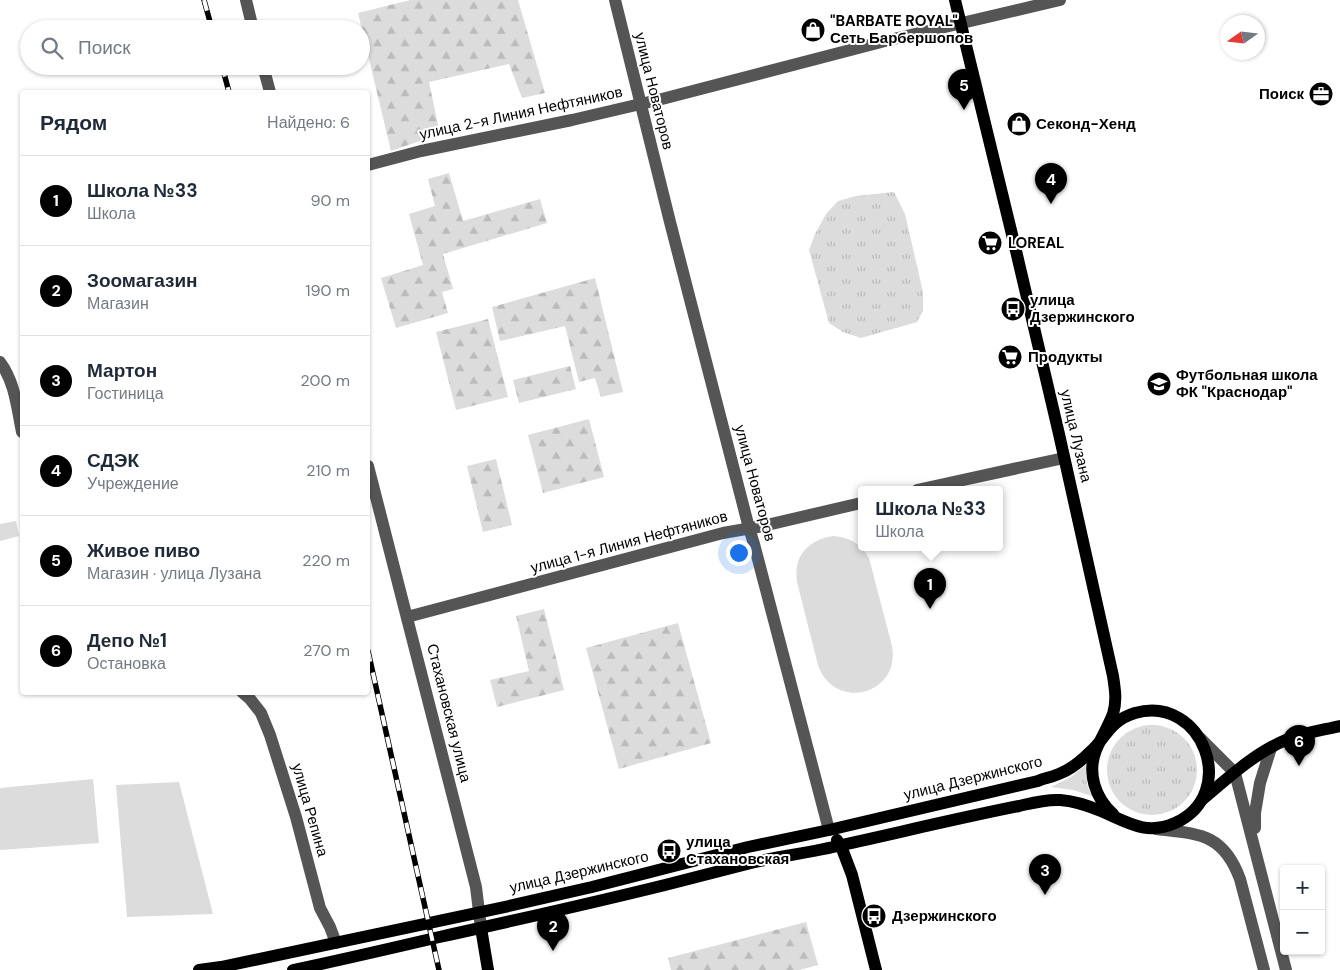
<!DOCTYPE html>
<html lang="ru">
<head>
<meta charset="utf-8">
<style>
  :root { --surface:#fff; --page:#f2f2f3; --text:#1f2937; --muted:#747a83; --line:#e0e1e3; --accent:#000 }
  body { margin:0; font-family:"DM Sans",sans-serif; background:var(--page); color:var(--text) }
  .controls { position:absolute; right:15px; bottom:15px; display:grid; overflow:hidden; border-radius:5px; box-shadow:0 1px 4px #0004 }
  .controls button { width:45px; height:45px; display:grid; place-items:center; padding:0; border:0; border-bottom:1px solid var(--line); background:var(--surface); color:var(--text); font:25px sans-serif }
  .compass { position:absolute; left:1220px; top:15px; width:45px; height:45px; border-radius:50%; background:var(--surface); box-shadow:0 1px 4px #0004; rotate:256deg }
  .you { position:absolute; left:738px; top:552px; width:18px; height:18px; margin:-12px; border:4px solid #fff; border-radius:50%; background:#1a73e8; box-shadow:0 0 0 8px #1a73e833 }
  .badge { display:grid; place-items:center; width:32px; height:32px; border-radius:50%; background:var(--accent); color:#fff; font-size:16px; font-weight:700 }
  .pin { position:absolute; translate:-50% -41px; filter:drop-shadow(0 1px 2px #0008) }
  .pin::after { content:''; position:absolute; top:26px; width:18px; height:15px; background:inherit; clip-path:polygon(0 0,100% 0,50% 100%) }
  .popup { position:absolute; left:858px; top:486px; width:145px; height:65px; box-sizing:border-box; display:grid; place-content:center; border-radius:5px; background:var(--surface); filter:drop-shadow(0 1px 4px #0005); font-size:16px; white-space:nowrap; color:var(--muted) }
  .popup b { font-size:19px; color:var(--text) }
  .popup::after { content:''; position:absolute; left:50%; top:100%; margin-left:-10px; border:10px solid transparent; border-top-color:var(--surface) }
  .list { margin:0; padding:0; list-style:none }
  h2 { display:flex; justify-content:space-between; align-items:center; height:65px; margin:0; padding:0 20px; font-size:21px }
  h2 small { font-size:16px; font-weight:400; color:var(--muted) }
  .list li { display:grid; grid-template-columns:32px 1fr auto; gap:15px; align-items:center; box-sizing:border-box; height:90px; padding:0 20px; border-top:1px solid var(--line) }
  .list b { display:block; font-size:19px; white-space:nowrap }
  .list p { margin:0; font-size:16px; white-space:nowrap; color:var(--muted) }
  .list em { font-size:16px; font-style:normal; color:var(--muted) }
  .icon { flex:none; width:28px; height:28px; fill:none; stroke:currentColor; stroke-width:2; stroke-linecap:round; stroke-linejoin:round }
  .map { position:relative; flex:none; width:1340px; height:970px; overflow:hidden }
  .search { position:absolute; background:var(--surface); box-shadow:0 1px 4px #0004; left:20px; top:20px; width:350px; height:55px; display:flex; align-items:center; gap:12px; box-sizing:border-box; padding:0 18px; border-radius:28px; color:var(--muted); font-size:19px }
  .panel { position:absolute; background:var(--surface); box-shadow:0 1px 4px #0004; left:20px; top:90px; width:350px; height:605px; border-radius:5px }
  .map>svg:first-child { display:block }
  .grass { fill:url(#grass-tufts) }
  .forest { fill:url(#forest-firs) }
  .green { fill:#dcdcdc }
  .lines { fill:none; stroke-linecap:round; stroke-linejoin:round }
  .minor { stroke:#555; stroke-width:12 }
  .major { stroke:#000; stroke-width:12 }
  .rail-casing { stroke:#000; stroke-width:5.5 }
  .rail { stroke:#fff; stroke-width:4; stroke-dasharray:11; stroke-linecap:butt }
  .labels { text-anchor:middle; dominant-baseline:central; stroke-width:4; stroke-linejoin:round; paint-order:stroke }
  .poi-label { font-size:15px; font-weight:bold; fill:#000; stroke:#fff; text-anchor:start }
  .street-label { font-size:15px; fill:#000; stroke:#fff }
</style>
</head>
<body>
<div class="map">
<svg width="1340" height="970" viewBox="0 0 1340 970">
  <defs>
    <pattern id="grass-tufts" width="24" height="20" patternUnits="userSpaceOnUse" patternTransform="scale(1.25)"><rect width="24" height="20" fill="#dcdcdc"/><path d="M3 7l-1-3M5 7V3M7 7l1-3M15 17l-1-3M17 17v-4M19 17l1-3" fill="none" stroke="#bbb"/></pattern>
    <pattern id="forest-firs" width="22" height="20" patternUnits="userSpaceOnUse" patternTransform="scale(1.25)"><rect width="22" height="20" fill="#dcdcdc"/><path d="M5 1l3.5 6h-7zM16 11l3.5 6h-7z" fill="#bbb"/></pattern>
  </defs>
  <rect width="100%" height="100%" fill="#fff"/>
  <g class="grass">
    <polygon points="894,192 905,214 923,292 923,311 917,322 861,338 843,332 829,323 809,250 815,234 826,214 838,201 856,196"/>
    <circle cx="1152" cy="770" r="45"/>
    <path d="M1087 764C1085 776 1086 785 1092 796L1073 790 1051 787 1071 777Z"/>
  </g>
  <g class="forest">
    <polygon points="410,0 518,0 545,93 522,98 509,64 429,82 440,134 391,151 358,13"/>
    <polygon points="449,173 463,221 540,199 547,223 443,254 453,289 442,292 448,313 396,328 381,278 423,265 409,214 435,206 428,179"/>
    <polygon points="595,278 623,392 601,397 595,378 579,382 565,326 500,341 492,307"/>
    <polygon points="488,319 508,397 456,410 436,332"/>
    <polygon points="570,366 576,389 519,403 513,380"/>
    <polygon points="589,419 604,477 543,493 528,435"/>
    <polygon points="496,459 512,525 483,532 467,466"/>
    <polygon points="544,609 564,690 497,707 490,680 529,671 516,616"/>
    <polygon points="678,623 711,743 619,769 586,648"/>
    <polygon points="806,922 818,965 799,970 671,970 668,958"/>
  </g>
  <g class="green">
    <polygon points="16,521 19,536 0,541 0,524"/>
    <path d="M833 536C850 537 861 544 869 558L892 646C901 695 834 712 818 665L797 582C793 556 808 540 833 536Z"/>
    <polygon points="93,779 99,843 0,850 0,788"/>
    <polygon points="179,782 213,914 127,917 116,785"/>
  </g>
  <g class="lines">
    <g class="minor">
      <polyline points="246,0 253,29"/>
      <polyline points="615,0 670,222 749,528 754,544 829,830"/>
      <polyline points="263,66 270,92"/>
      <polyline points="368,165 421,151 572,120 662,99 885,41 1060,0"/>
      <path d="M0 362C15 382 17 408 22 432"/>
      <polyline points="368,466 476,887 481,928"/>
      <polyline points="917,490 1064,458"/>
      <polyline points="407,617 723,533 763,526 861,503"/>
      <polyline points="242,692 250,699 261,713 270,735 296,817 320,908 330,927 336,943"/>
      <polyline points="1200,738 1235,773 1286,970"/>
      <polyline points="1255,828 1255,813 1260,783 1271,748"/>
      <path d="M1156 829C1199 834 1223 833 1240 879L1264 970"/>
    </g>
    <g class="major">
      <path d="M955 0 1017 255 1059 434 1113 676C1115 689 1117 701 1113 714 1108 727 1101 738 1096 750 1087 773 1095 798 1113 814"/>
      <path d="M1203 799C1229 777 1256 752 1288 739 1304 733 1323 730 1340 726"/>
      <polyline points="837,840 841,846 852,875 876,970"/>
      <polyline points="481,928 488,970"/>
      <path d="M199 970 221 967 509 906 592 887 748 847 829 830 1038 781C1045 778 1053 777 1061 773 1071 769 1082 760 1090 752 1107 737 1109 721 1135 713 1203 694 1240 794 1175 823 1146 836 1127 822 1101 811 1089 806 1074 801 1060 800 1046 799 1032 803 1019 806 959 818 901 832 842 845 810 853 778 856 747 864 719 871 692 878 665 885 588 904 512 921 435 938 388 949 341 960 293 970"/>
    </g>
    <defs>
      <g id="rail">
        <polyline points="204,0 212,29"/>
        <polyline points="222,66 229,92"/>
        <polyline points="368,651 439,970"/>
      </g>
    </defs>
    <use href="#rail" class="rail-casing"/>
    <use href="#rail" class="rail"/>
  </g>
  <defs>
    <symbol id="shop-disc" viewBox="-11 -11 22 22"><circle r="9.5" fill="#000" stroke="#fff"/><path d="M-5-2.5h2.3a2.7 3.5 0 0 1 5.4 0H5L5.5 6h-11ZM-1.5-2.5h3a1.5 2.3 0 0 0-3 0Z" fill="#fff"/></symbol>
    <symbol id="office-disc" viewBox="-11 -11 22 22"><circle r="9.5" fill="#000" stroke="#fff"/><path d="M-6-3h4V-5.5h4V-3h4V5H-6ZM-1-4.5V-3h2v-1.5ZM-6 0V1H6V0Z" fill="#fff"/></symbol>
    <symbol id="supermarket-disc" viewBox="-11 -11 22 22"><circle r="9.5" fill="#000" stroke="#fff"/><path d="M-6-5.5h2.5l.6 2H6L4.5 2H-2.5L-4.4-4H-6ZM-1.5 3.2a1.3 1.3 0 1 0 .1 0ZM3 3.2a1.3 1.3 0 1 0 .1 0Z" fill="#fff"/></symbol>
    <symbol id="bus-disc" viewBox="-11 -11 22 22"><circle r="9.5" fill="#000" stroke="#fff"/><path d="M-5-6H5V4H4V6H2V4H-2V6H-4V4H-5ZM-3.5-4V0h7V-4ZM-3.5 1.2v1.5H-2V1.2ZM2 1.2v1.5H3.5V1.2Z" fill="#fff"/></symbol>
    <symbol id="school-disc" viewBox="-11 -11 22 22"><circle r="9.5" fill="#000" stroke="#fff"/><path d="M0-5L7-2L0 1L-7-2ZM-4 1L0 2.5L4 1V4Q0 6-4 4Z" fill="#fff"/></symbol>
  </defs>
  <g fill-rule="evenodd">
    <use href="#shop-disc" x="799" y="16" width="28" height="28"/>
    <use href="#office-disc" x="1307" y="80" width="28" height="28"/>
    <use href="#shop-disc" x="1005" y="110" width="28" height="28"/>
    <use href="#supermarket-disc" x="976" y="229" width="28" height="28"/>
    <use href="#bus-disc" x="999" y="295" width="28" height="28"/>
    <use href="#supermarket-disc" x="996" y="343" width="28" height="28"/>
    <use href="#school-disc" x="1145" y="370" width="28" height="28"/>
    <use href="#bus-disc" x="655" y="837" width="28" height="28"/>
    <use href="#bus-disc" x="860" y="902" width="28" height="28"/>
  </g>
  <g class="labels">
    <g class="poi-label">
      <text x="830" y="21">"BARBATE ROYAL"<tspan x="830" dy="17">Сеть Барбершопов</tspan></text>
      <text x="1304" y="94" text-anchor="end">Поиск</text>
      <text x="1036" y="124">Секонд-Хенд</text>
      <text x="1008" y="243">LOREAL</text>
      <text x="1030" y="300">улица<tspan x="1030" dy="17">Дзержинского</tspan></text>
      <text x="1028" y="357">Продукты</text>
      <text x="1176" y="375">Футбольная школа<tspan x="1176" dy="17">ФК "Краснодар"</tspan></text>
      <text x="686" y="842">улица<tspan x="686" dy="17">Стахановская</tspan></text>
      <text x="892" y="916">Дзержинского</text>
    </g>
    <g class="street-label">
      <text transform="translate(654 91) rotate(76)">улица Новаторов</text>
      <text transform="translate(521 113) rotate(-12)">улица 2-я Линия Нефтяников</text>
      <text transform="translate(1076 436) rotate(77)">улица Лузана</text>
      <text transform="translate(755 483) rotate(75)">улица Новаторов</text>
      <text transform="translate(629 542) rotate(-15)">улица 1-я Линия Нефтяников</text>
      <text transform="translate(449 713) rotate(76)">Стахановская улица</text>
      <text transform="translate(973 778) rotate(-14)">улица Дзержинского</text>
      <text transform="translate(310 810) rotate(74)">улица Репина</text>
      <text transform="translate(579 872) rotate(-13)">улица Дзержинского</text>
    </g>
  </g>
</svg>
<div class="controls">
<button>+</button>
<button>−</button>
</div>
<svg class="compass" viewBox="-18 -18 36 36"><path d="M0-13l5 13h-10z" fill="#e53935"/><path d="M0 13l5-13h-10z" fill="#747a83"/></svg>
<div class="you"></div>
<div class="pin badge" style="left:930px;top:609px">1</div>
<div class="popup"><b>Школа №33</b>Школа</div>
<div class="pin badge" style="left:553px;top:951px">2</div>
<div class="pin badge" style="left:1045px;top:895px">3</div>
<div class="pin badge" style="left:1051px;top:204px">4</div>
<div class="pin badge" style="left:964px;top:110px">5</div>
<div class="pin badge" style="left:1299px;top:766px">6</div>
<div class="search"><svg class="icon" aria-label="search" viewBox="0 0 24 24"><circle cx="10" cy="10" r="6"/><path d="M15 15l6 6"/></svg>Поиск</div>
<section class="panel">
<h2>Рядом<small>Найдено: 6</small></h2>
<ul class="list">
<li><span class="badge">1</span><div><b>Школа №33</b><p>Школа</p></div><em>90 m</em></li>
<li><span class="badge">2</span><div><b>Зоомагазин</b><p>Магазин</p></div><em>190 m</em></li>
<li><span class="badge">3</span><div><b>Мартон</b><p>Гостиница</p></div><em>200 m</em></li>
<li><span class="badge">4</span><div><b>СДЭК</b><p>Учреждение</p></div><em>210 m</em></li>
<li><span class="badge">5</span><div><b>Живое пиво</b><p>Магазин · улица Лузана</p></div><em>220 m</em></li>
<li><span class="badge">6</span><div><b>Депо №1</b><p>Остановка</p></div><em>270 m</em></li>
</ul>
</section>
</div>
</body>
</html>
